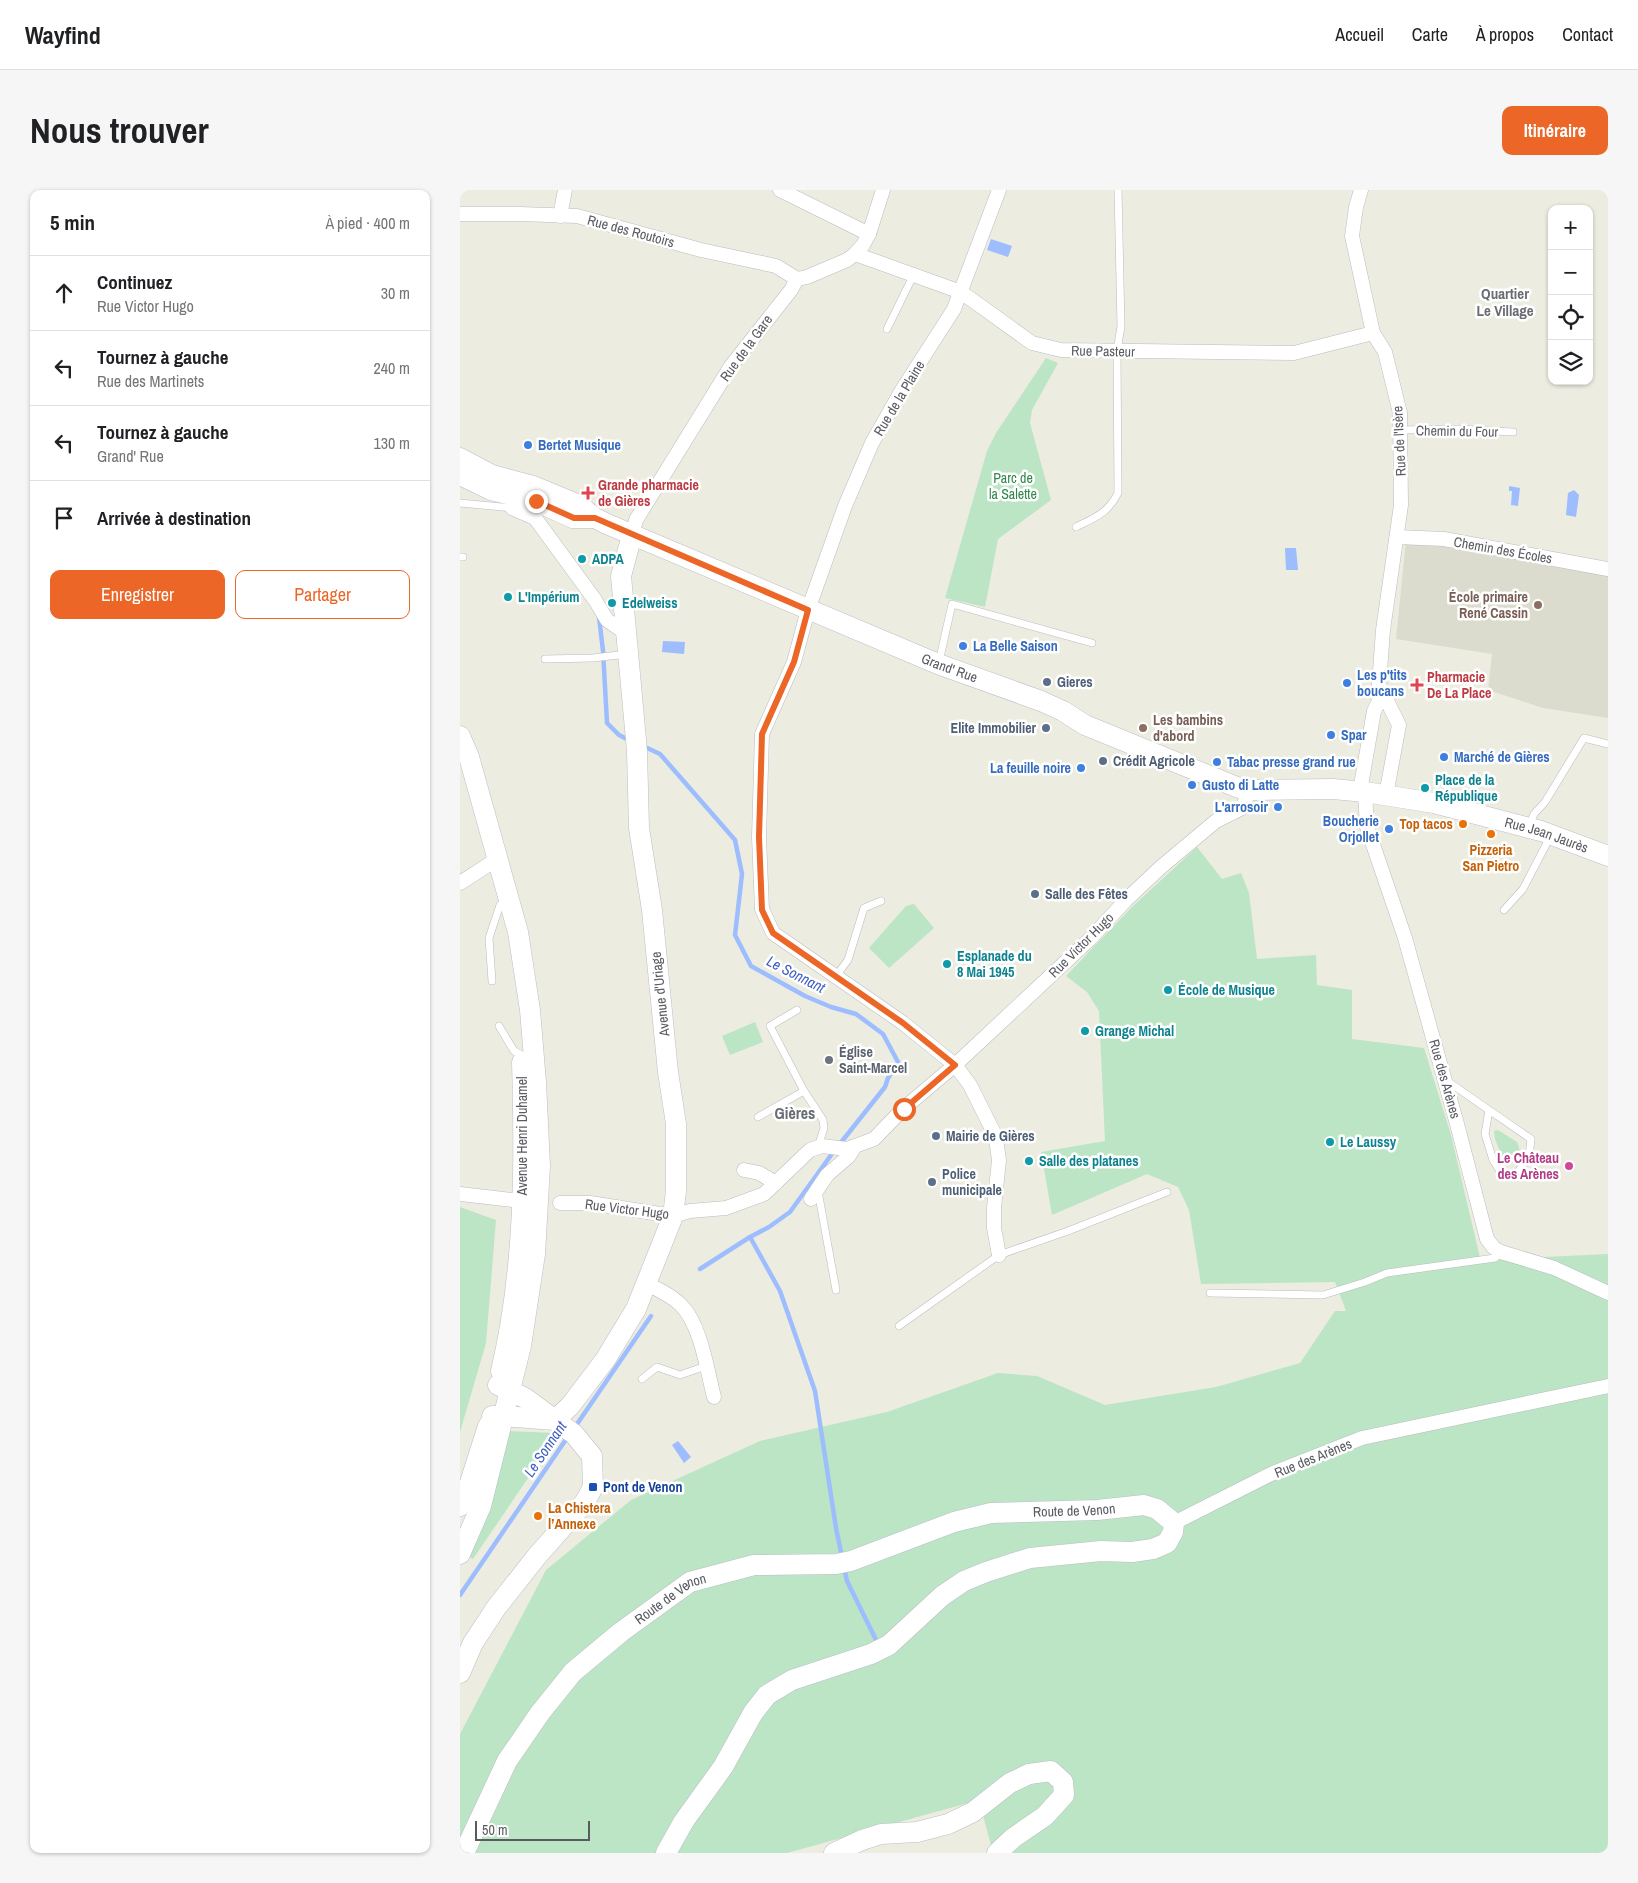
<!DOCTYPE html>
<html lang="fr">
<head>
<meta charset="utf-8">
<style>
  :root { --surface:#fff; --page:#f6f6f6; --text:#202124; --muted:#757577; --line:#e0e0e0; --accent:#eb6627 }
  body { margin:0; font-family:"Archivo Narrow",sans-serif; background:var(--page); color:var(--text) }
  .controls { position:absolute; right:15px; top:15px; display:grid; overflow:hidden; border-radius:10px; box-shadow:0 1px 4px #0004 }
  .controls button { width:45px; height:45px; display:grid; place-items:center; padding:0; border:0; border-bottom:1px solid var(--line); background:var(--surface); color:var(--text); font:25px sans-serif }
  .scale { position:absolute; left:15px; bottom:12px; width:115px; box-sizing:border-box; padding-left:5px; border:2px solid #595b61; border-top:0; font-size:14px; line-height:18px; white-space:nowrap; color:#595b61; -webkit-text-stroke:4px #fff; paint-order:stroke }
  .stop { position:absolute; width:15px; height:15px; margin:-11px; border:4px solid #eb6627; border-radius:50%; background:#fff }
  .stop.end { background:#eb6627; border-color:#fff; box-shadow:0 1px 5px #0008 }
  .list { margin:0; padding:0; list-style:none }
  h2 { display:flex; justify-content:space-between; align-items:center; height:65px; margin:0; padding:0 20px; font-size:21px }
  h2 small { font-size:16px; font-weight:400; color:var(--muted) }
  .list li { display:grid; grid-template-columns:32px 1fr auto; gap:15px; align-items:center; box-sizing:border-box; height:75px; padding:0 20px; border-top:1px solid var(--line) }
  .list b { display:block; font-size:19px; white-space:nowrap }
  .list p { margin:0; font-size:16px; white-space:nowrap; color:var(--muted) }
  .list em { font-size:16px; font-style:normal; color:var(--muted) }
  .actions { display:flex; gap:10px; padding:15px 20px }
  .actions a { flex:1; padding:11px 0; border:1px solid var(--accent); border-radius:10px; text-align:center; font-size:18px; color:var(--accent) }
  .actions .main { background:var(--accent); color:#fff }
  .icon { flex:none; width:28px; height:28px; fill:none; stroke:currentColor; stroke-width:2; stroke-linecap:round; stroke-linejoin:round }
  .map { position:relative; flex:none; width:1148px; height:1663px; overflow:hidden; border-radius:10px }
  header { display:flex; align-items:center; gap:30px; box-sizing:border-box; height:70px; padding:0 25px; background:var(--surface); border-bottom:1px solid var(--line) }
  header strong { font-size:24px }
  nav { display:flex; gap:28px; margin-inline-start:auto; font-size:18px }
  .intro { display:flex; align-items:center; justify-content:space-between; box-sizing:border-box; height:120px; padding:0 30px }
  h1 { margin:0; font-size:35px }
  .button { padding:12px 22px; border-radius:10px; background:var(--accent); color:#fff; font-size:18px; font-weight:700 }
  main { display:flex; gap:30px; padding:0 30px }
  aside { flex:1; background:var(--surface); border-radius:10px; box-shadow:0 1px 4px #0004 }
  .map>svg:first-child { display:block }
  .education { fill:#dcdcce }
  .green { fill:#bbe5c5 }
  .water { fill:#9dbdff }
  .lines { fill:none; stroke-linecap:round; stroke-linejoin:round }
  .stream { stroke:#9dbdff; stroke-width:4.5 }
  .lane-casing { stroke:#bbbcc2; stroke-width:8 }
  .street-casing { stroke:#bbbcc2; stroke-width:15 }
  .secondary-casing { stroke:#bdbec6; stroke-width:21 }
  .lane { stroke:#fff; stroke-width:7 }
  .street { stroke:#fff; stroke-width:14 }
  .secondary { stroke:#fff; stroke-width:20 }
  .route { stroke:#eb6627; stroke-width:6 }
  .shop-dot { fill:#3f7fe0; stroke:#fff; stroke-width:2 }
  .health-dot { fill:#e0444e; stroke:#fff; stroke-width:2 }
  .culture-dot { fill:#0f9aa8; stroke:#fff; stroke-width:2 }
  .education-dot { fill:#8d6e63; stroke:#fff; stroke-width:2 }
  .service-dot { fill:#5c6f8a; stroke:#fff; stroke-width:2 }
  .food-dot { fill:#e8710a; stroke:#fff; stroke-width:2 }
  .worship-dot { fill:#6b7280; stroke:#fff; stroke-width:2 }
  .hotel-dot { fill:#d1479c; stroke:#fff; stroke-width:2 }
  .transit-dot { fill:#1a4fb4; stroke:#fff; stroke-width:2 }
  .labels { text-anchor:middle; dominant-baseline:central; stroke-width:5; stroke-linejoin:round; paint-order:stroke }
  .street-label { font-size:14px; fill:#595b61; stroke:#fff }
  .shop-label { font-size:14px; font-weight:bold; fill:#366cbe; stroke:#fff; text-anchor:start }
  .park-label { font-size:14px; fill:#33864b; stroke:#fff }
  .health-label { font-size:14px; font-weight:bold; fill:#be3a42; stroke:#fff; text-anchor:start }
  .culture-label { font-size:14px; font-weight:bold; fill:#0d838f; stroke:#fff; text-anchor:start }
  .education-label { font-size:14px; font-weight:bold; fill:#785e54; stroke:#fff; text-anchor:end }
  .service-label { font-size:14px; font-weight:bold; fill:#4e5e75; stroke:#fff; text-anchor:start }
  .food-label { font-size:14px; font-weight:bold; fill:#c56008; stroke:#fff; text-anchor:end }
  .worship-label { font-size:14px; font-weight:bold; fill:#5b616d; stroke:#fff; text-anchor:start }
  .hotel-label { font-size:14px; font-weight:bold; fill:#b23c85; stroke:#fff; text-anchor:end }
  .transit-label { font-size:14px; font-weight:bold; fill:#164399; stroke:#fff; text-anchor:start }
  .neighbourhood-label { font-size:15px; font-weight:bold; fill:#6a6c73; stroke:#fff }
  .water-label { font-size:15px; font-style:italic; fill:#3f5fc3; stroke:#fff }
  .quarter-label { font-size:16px; font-weight:bold; fill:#6a6c73; stroke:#fff }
</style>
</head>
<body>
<header>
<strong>Wayfind</strong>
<nav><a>Accueil</a><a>Carte</a><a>À propos</a><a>Contact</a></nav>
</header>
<div class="intro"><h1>Nous trouver</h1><a class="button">Itinéraire</a></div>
<main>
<aside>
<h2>5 min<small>À pied · 400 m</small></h2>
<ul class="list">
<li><svg class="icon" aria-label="ahead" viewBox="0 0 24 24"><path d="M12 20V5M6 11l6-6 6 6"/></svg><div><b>Continuez</b><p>Rue Victor Hugo</p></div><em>30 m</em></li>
<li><svg class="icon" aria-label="left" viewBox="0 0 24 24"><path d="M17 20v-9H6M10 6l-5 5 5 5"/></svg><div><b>Tournez à gauche</b><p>Rue des Martinets</p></div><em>240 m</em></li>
<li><svg class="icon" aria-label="left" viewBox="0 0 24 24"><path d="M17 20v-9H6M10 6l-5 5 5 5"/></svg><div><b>Tournez à gauche</b><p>Grand' Rue</p></div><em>130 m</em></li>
<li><svg class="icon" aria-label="arrive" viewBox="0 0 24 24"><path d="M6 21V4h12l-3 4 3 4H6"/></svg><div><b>Arrivée à destination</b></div></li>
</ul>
<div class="actions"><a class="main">Enregistrer</a><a>Partager</a></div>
</aside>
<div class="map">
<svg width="1148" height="1663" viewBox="0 0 1148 1663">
  <rect width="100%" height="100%" fill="#ecece0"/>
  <polygon class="education" points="946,350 983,353 1148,384 1148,528 1083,518 1028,500 1032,464 936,449"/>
  <g class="green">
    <polygon points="586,168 598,173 572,220 570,233 591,310 538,349 525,417 485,408 527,261 536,243"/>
    <polygon points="737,657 762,689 781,683 789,703 797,769 856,765 857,795 892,800 892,849 964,858 991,945 1021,1072 1046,1069 1148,1064 1148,1663 533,1663 519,1610 327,1663 0,1663 0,1544 86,1380 171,1310 300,1251 427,1222 538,1183 577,1186 645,1215 756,1197 840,1173 875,1121 886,1121 875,1092 741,1094 729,1020 718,997 687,984 592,1025 581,962 645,951 639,821 627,802 606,786 672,717"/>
    <polygon points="454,714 474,738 429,778 409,758 446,716"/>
    <polygon points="295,832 303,852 270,865 262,846"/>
    <polygon points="1038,940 1057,952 1060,961 1057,969 1051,974 1044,972 1035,949 1034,941"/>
    <polygon points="0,1017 36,1030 26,1153 0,1242"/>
    <polygon points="48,1241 95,1243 94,1250 13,1369 8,1366"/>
  </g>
  <g class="water">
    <polygon points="531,49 552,56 548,67 527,60"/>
    <polygon points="1049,296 1060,298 1058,316 1051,315 1052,301 1049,301"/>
    <polygon points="1114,300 1119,305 1116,327 1106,325 1108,303"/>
    <polygon points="825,358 836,358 838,380 826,380"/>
    <polygon points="203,451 225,452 224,464 202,462"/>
    <polygon points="218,1251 231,1267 224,1273 212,1255"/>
  </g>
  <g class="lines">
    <g class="stream">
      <polyline points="139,427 143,461 147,533 159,545 169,550"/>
      <polyline points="183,556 200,564 275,650 282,684 275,745 291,776 345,806 371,817 396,824 423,844 438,872 428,888 425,897 379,955"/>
      <polyline points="290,1047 320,1101 355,1201 376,1338 382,1367"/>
      <polyline points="240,1079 290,1047 309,1037 330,1022 374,961"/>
      <polyline points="115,1237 191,1126"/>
      <polyline points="384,1377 387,1391 418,1454"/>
      <polyline points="0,1405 109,1245"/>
    </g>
    <defs>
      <g id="lane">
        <polyline points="427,139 453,86"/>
        <polyline points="940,240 997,239 1053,242"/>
        <polyline points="0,313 52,318 54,317"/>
        <path d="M616 337C636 327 648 323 658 303L657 161 661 136 658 0"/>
        <polyline points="0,367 3,367"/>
        <polyline points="85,469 133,468 167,464"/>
        <polyline points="479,472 492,414 632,453"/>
        <polyline points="1069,637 1074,624 1085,612 1124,548 1148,554"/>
        <polyline points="1044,720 1063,699 1090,647"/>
        <polyline points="376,786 388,770 404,718 421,711"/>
        <polyline points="32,791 29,748 40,715"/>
        <polyline points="337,820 310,836 344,901 363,930 364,938 358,957"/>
        <polyline points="39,836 54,861 62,865"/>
        <polyline points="987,891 1071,949 1069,967 1057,983 1042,984 1033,970 1025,944 1029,920"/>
        <polyline points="298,927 344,901"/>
        <polyline points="358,1001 376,1100"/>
        <polyline points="750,1103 863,1105 905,1092 927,1083 1035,1068 1041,1062"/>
        <polyline points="439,1136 539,1065 608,1041 707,1002"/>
        <polyline points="182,1189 197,1177 220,1185 246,1176"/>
      </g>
      <g id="street">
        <polyline points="320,0 409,44"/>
        <polyline points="901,0 896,17 892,46 913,143 925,162 940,223 941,315 923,440 919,495 939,535 926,605"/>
        <polyline points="0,24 60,24 117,26 241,60 316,76 337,89"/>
        <polyline points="100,26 105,0"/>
        <polyline points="395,64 501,102 572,153 601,160 834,163 913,143"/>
        <polyline points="52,318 75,328 135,410 147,430 167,444"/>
        <polyline points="172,345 176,330 271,176 331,100 337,89 347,87 387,70 395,64 403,55 409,44 423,0"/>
        <polyline points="937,347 984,349 1148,379"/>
        <polyline points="900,601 914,521 919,511 925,508"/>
        <polyline points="905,602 907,637 945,748 997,934 1027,1049 1034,1058 1041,1062 1094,1078 1148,1103"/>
        <polyline points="0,693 31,673"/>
        <polyline points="284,980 299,983 316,993"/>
        <polyline points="0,1004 70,1012"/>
        <polyline points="351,1009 367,985 389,966 395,956"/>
        <polyline points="100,1013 130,1013 213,1026 230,1021 266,1018 304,1004 350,960 362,956 387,959 414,949 443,919 495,875 630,749 666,710 701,677 756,631 782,618 790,600"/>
        <polyline points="539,1065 534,1038 534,1018 539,970 537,956 535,945 510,895 495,875 443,833 313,743 302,719 299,647 302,544 334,472 348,420 385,316 412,253 442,200 494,119 539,0"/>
        <path d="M184 1093C198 1099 211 1105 221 1115 241 1135 247 1180 254 1207"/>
        <polyline points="714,1333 811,1284 902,1248 1148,1196"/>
      </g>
      <g id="secondary">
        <path id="s1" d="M0 268 32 285 73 296 119 315 135 328 147 334 478 474 581 511 603 521 625 535 779 598 790 600 873 599 905 602 974 613 1081 641 1148 666"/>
        <polyline points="0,285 31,300 75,311 113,328 135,328"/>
        <polyline points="0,546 9,567 58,742 70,820 76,892 80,976 75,1064 61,1156 21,1316 0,1364"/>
        <path d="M41 1181C65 1080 65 975 62 872"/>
        <polyline points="32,1226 43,1226 95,1230"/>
        <polyline points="95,1230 110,1216 145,1170 176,1119 213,1026 216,1001 216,934 208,882 192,720 179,638 177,561 161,386 172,345"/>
        <polyline points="0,1316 7,1302 28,1236"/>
        <polyline points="0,1483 13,1453 36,1418 77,1366 125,1312 133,1297 132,1266 114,1244 65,1208 38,1195"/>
        <path id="s2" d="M4 1663 47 1571 80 1523 113 1482 161 1442 230 1392 294 1375 376 1374 391 1371 494 1332 531 1323 637 1320 684 1315 697 1319 714 1333 713 1342 707 1353 693 1359 672 1362 641 1361 570 1368 526 1382 504 1391 482 1406 429 1455 411 1464 332 1490 307 1505 293 1523 263 1577 224 1631 206 1663"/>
        <polyline points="374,1663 402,1650 421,1644 457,1642 488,1634 513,1622 550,1593 569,1584 591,1581 603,1592 604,1605 585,1626 553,1648 537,1663"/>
      </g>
    </defs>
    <use href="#lane" class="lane-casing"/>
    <use href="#street" class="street-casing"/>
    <use href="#secondary" class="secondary-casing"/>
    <use href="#lane" class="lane"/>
    <use href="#street" class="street"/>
    <use href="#secondary" class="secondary"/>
  </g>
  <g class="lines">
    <polyline class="route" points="76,311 114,328 135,328 348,420 334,472 302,544 299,647 302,720 313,743 443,833 495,875 444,919"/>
  </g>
  <g class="shop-dot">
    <circle cx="68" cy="255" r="5"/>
    <circle cx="503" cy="456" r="5"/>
    <circle cx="887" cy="493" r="5"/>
    <circle cx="871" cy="545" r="5"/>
    <circle cx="984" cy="567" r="5"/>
    <circle cx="757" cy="572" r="5"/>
    <circle cx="621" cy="578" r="5"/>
    <circle cx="732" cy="595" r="5"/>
    <circle cx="818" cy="617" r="5"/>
    <circle cx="929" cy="639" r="5"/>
  </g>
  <g class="health-dot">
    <path d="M125.5 295.5h5v5h5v5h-5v5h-5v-5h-5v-5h5z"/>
    <path d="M954.5 487.5h5v5h5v5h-5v5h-5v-5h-5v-5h5z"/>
  </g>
  <g class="culture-dot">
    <circle cx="122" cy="369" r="5"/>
    <circle cx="48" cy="407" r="5"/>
    <circle cx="152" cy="413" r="5"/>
    <circle cx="965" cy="598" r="5"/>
    <circle cx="487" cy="774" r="5"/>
    <circle cx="708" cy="800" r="5"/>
    <circle cx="625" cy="841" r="5"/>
    <circle cx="870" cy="952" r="5"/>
    <circle cx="569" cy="971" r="5"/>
  </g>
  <g class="education-dot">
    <circle cx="1078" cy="415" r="5"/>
    <circle cx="683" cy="538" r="5"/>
  </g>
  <g class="service-dot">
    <circle cx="587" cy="492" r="5"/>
    <circle cx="586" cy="538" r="5"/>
    <circle cx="643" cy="571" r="5"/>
    <circle cx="575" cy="704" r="5"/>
    <circle cx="476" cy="946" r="5"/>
    <circle cx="472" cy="992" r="5"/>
  </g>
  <g class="food-dot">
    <circle cx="1003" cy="634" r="5"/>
    <circle cx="1031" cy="644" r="5"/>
    <circle cx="78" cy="1326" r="5"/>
  </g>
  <circle class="worship-dot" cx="369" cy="870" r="5"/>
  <circle class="hotel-dot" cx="1109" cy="976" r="5"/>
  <rect class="transit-dot" x="128" y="1292" width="10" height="10" rx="2.5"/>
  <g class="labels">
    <g class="street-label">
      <text transform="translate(171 41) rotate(15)">Rue des Routoirs</text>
      <text transform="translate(286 158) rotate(-54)">Rue de la Gare</text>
      <text transform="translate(643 161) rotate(1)">Rue Pasteur</text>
      <text transform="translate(439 208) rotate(-59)">Rue de la Plaine</text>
      <text transform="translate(997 241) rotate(1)">Chemin du Four</text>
      <text transform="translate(939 251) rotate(-93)">Rue de l'Isère</text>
      <text transform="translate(1043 360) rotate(10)">Chemin des Écoles</text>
      <text stroke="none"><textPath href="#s1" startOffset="534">Grand' Rue</textPath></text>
      <text stroke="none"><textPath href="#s1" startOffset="1161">Rue Jean Jaurès</textPath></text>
      <text transform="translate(621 755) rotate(-45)">Rue Victor Hugo</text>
      <text transform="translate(200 804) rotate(-96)">Avenue d'Uriage</text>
      <text transform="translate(985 889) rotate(74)">Rue des Arènes</text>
      <text transform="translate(62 946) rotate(-90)">Avenue Henri Duhamel</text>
      <text transform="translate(167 1019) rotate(7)">Rue Victor Hugo</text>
      <text transform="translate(853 1268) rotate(-22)">Rue des Arènes</text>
      <text stroke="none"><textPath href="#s2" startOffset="755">Route de Venon</textPath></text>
      <text stroke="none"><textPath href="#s2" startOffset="335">Route de Venon</textPath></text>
    </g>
    <g class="shop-label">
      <text x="78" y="255">Bertet Musique</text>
      <text x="513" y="456">La Belle Saison</text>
      <text x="897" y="485">Les p'tits<tspan x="897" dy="16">boucans</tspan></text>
      <text x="881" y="545">Spar</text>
      <text x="994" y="567">Marché de Gières</text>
      <text x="767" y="572">Tabac presse grand rue</text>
      <text x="611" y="578" text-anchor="end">La feuille noire</text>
      <text x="742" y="595">Gusto di Latte</text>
      <text x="808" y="617" text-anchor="end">L'arrosoir</text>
      <text x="919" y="631" text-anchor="end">Boucherie<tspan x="919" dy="16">Orjollet</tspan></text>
    </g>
    <g class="park-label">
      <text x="553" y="288">Parc de<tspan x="553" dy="16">la Salette</tspan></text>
    </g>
    <g class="health-label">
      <text x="138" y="295">Grande pharmacie<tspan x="138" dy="16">de Gières</tspan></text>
      <text x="967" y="487">Pharmacie<tspan x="967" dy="16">De La Place</tspan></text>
    </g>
    <g class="culture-label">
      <text x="132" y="369">ADPA</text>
      <text x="58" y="407">L'Impérium</text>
      <text x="162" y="413">Edelweiss</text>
      <text x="975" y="590">Place de la<tspan x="975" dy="16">République</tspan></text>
      <text x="497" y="766">Esplanade du<tspan x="497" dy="16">8 Mai 1945</tspan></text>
      <text x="718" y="800">École de Musique</text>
      <text x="635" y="841">Grange Michal</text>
      <text x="880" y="952">Le Laussy</text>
      <text x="579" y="971">Salle des platanes</text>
    </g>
    <g class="education-label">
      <text x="1068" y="407">École primaire<tspan x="1068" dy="16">René Cassin</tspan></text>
      <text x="693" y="530" text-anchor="start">Les bambins<tspan x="693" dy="16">d'abord</tspan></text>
    </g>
    <g class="service-label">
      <text x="597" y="492">Gieres</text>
      <text x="576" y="538" text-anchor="end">Elite Immobilier</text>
      <text x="653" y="571">Crédit Agricole</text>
      <text x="585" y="704">Salle des Fêtes</text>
      <text x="486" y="946">Mairie de Gières</text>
      <text x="482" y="984">Police<tspan x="482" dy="16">municipale</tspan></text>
    </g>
    <g class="food-label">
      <text x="993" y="634">Top tacos</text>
      <text x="1031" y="660" text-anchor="middle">Pizzeria<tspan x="1031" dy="16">San Pietro</tspan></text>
      <text x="88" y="1318" text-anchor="start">La Chistera<tspan x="88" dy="16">l’Annexe</tspan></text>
    </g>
    <g class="worship-label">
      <text x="379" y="862">Église<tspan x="379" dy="16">Saint-Marcel</tspan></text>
    </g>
    <g class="hotel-label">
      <text x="1099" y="968">Le Château<tspan x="1099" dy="16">des Arènes</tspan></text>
    </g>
    <g class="transit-label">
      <text x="143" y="1297">Pont de Venon</text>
    </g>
    <g class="neighbourhood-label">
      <text x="1045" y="103">Quartier<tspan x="1045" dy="17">Le Village</tspan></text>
    </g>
    <g class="water-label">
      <text transform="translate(336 784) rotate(27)">Le Sonnant</text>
      <text transform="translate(85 1259) rotate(-56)">Le Sonnant</text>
    </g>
    <g class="quarter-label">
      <text x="335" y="923">Gières</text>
    </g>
  </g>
</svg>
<div class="controls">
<button>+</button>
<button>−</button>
<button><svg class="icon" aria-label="locate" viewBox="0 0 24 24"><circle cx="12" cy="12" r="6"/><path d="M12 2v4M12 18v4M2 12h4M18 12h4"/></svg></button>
<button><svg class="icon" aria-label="layers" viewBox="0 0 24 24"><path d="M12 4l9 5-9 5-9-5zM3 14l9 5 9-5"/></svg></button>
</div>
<div class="scale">50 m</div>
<div class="stop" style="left:444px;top:919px"></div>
<div class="stop end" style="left:76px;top:311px"></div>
</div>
</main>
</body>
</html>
